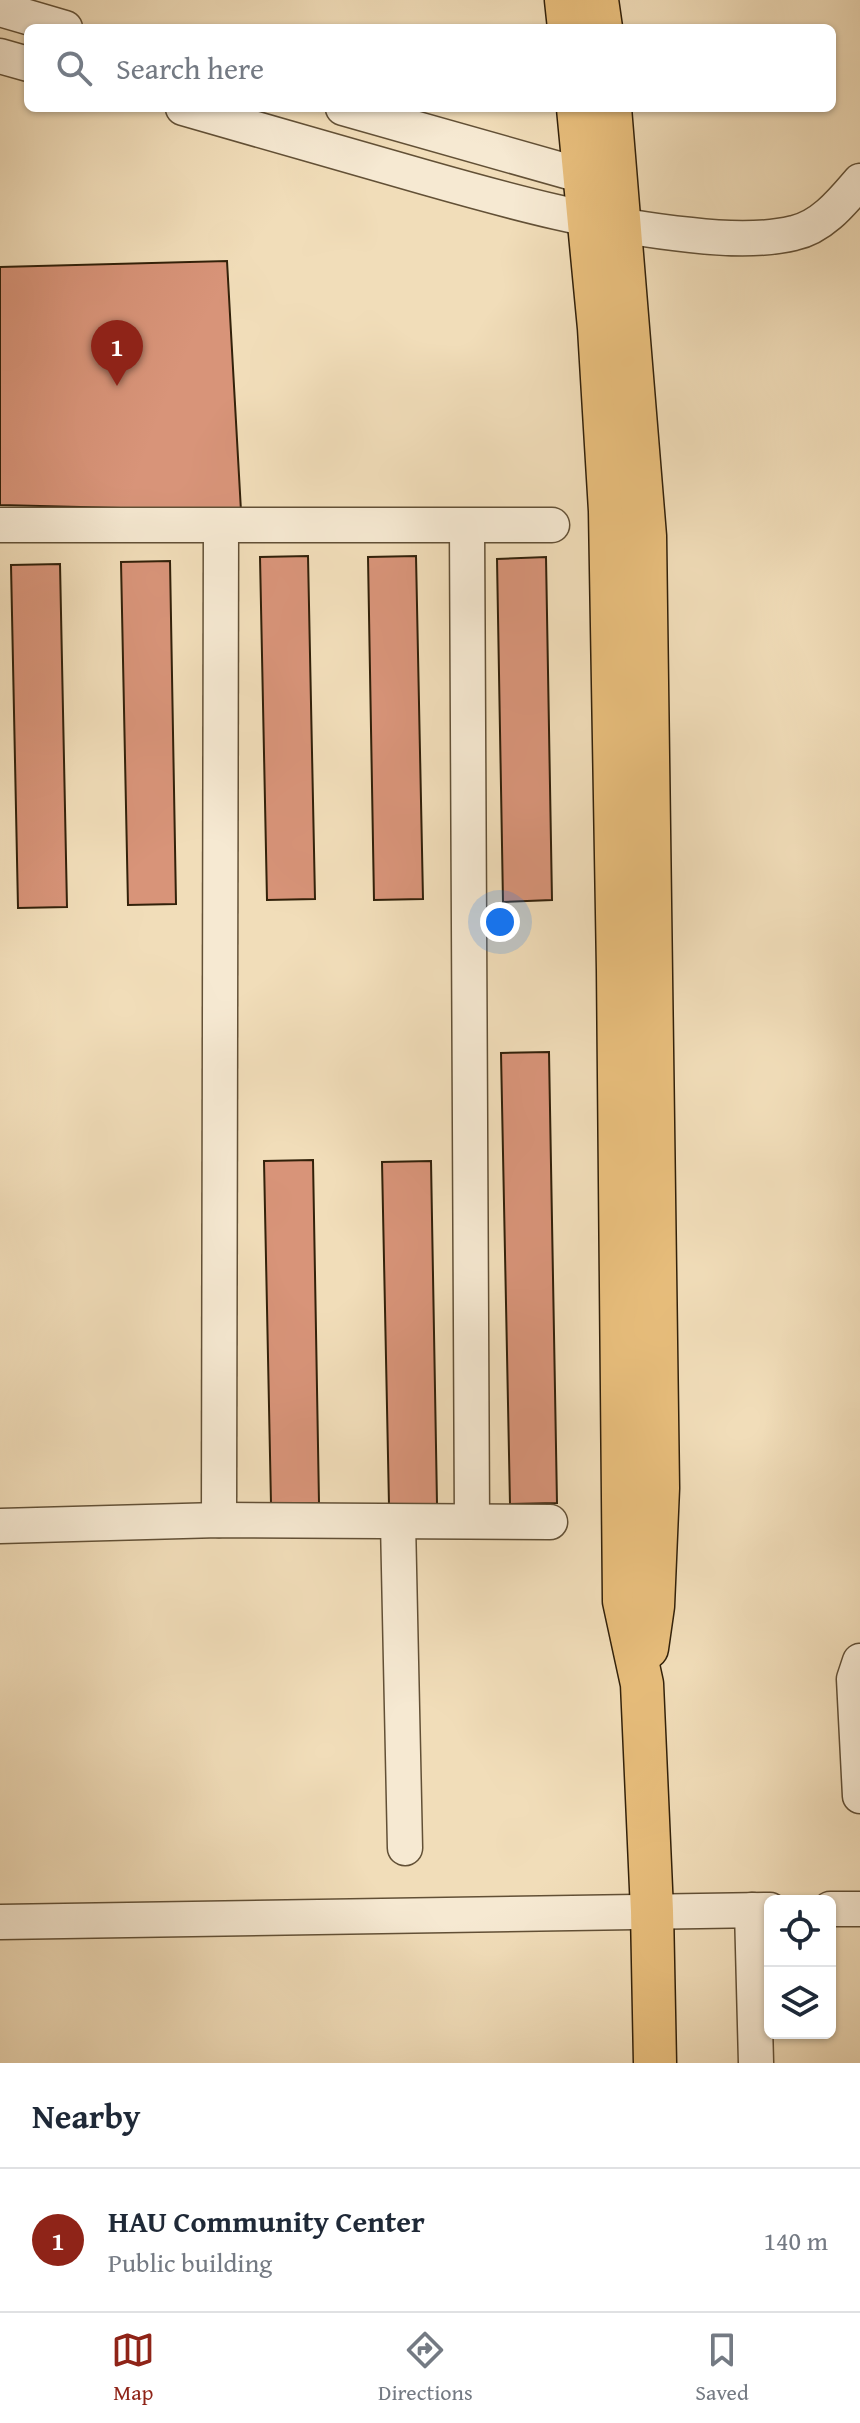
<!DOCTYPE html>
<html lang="en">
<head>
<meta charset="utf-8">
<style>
  :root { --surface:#fff; --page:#f6f6f7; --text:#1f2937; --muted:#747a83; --line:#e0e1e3; --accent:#8f2418 }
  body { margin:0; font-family:"Gentium Book Plus",serif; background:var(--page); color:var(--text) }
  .controls { position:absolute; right:24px; bottom:24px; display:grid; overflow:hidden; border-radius:12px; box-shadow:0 2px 6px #0004 }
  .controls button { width:72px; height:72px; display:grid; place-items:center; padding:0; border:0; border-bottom:2px solid var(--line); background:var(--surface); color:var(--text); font:40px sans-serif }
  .you { position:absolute; left:500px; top:922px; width:28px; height:28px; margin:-20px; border:6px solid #fff; border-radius:50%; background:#1a73e8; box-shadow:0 0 0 12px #1a73e833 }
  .badge { display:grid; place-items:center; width:52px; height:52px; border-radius:50%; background:var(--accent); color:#fff; font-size:26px; font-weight:700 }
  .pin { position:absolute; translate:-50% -66px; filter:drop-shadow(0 2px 4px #0008) }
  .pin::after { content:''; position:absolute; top:42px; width:28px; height:24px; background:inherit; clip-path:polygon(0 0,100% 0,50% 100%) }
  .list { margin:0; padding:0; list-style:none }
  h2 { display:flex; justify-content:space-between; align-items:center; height:104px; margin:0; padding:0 32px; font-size:34px }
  h2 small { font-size:26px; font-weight:400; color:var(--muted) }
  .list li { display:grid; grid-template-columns:52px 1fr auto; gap:24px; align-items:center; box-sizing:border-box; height:144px; padding:0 32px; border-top:2px solid var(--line) }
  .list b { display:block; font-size:30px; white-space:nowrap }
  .list p { margin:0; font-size:26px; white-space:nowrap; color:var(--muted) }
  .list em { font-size:26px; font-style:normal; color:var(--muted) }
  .icon { flex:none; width:44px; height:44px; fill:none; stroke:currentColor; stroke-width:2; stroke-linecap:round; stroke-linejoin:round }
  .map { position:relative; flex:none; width:860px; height:2063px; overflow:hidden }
  .search { position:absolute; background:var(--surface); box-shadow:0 2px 6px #0004; left:24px; right:24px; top:24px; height:88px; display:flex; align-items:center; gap:20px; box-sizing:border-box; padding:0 28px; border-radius:12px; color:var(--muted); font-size:30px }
  .sheet { height:248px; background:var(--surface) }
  nav { display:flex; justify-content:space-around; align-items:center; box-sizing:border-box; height:112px; border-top:2px solid var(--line); background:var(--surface); font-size:22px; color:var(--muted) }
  nav a { display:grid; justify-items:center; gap:4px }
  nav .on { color:var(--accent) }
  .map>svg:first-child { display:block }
  .building { fill:#d89479; stroke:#32210a; stroke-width:2 }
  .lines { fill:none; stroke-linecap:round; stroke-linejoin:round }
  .minor-casing { stroke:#625036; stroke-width:37 }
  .major-casing { stroke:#32210a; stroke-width:45 }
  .minor { stroke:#f6e9d2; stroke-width:34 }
  .major { stroke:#e8be7c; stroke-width:42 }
</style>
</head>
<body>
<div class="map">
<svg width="860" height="2063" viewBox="0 0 860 2063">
  <rect width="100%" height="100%" fill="#f1ddb9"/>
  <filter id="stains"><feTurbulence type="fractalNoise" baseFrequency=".0025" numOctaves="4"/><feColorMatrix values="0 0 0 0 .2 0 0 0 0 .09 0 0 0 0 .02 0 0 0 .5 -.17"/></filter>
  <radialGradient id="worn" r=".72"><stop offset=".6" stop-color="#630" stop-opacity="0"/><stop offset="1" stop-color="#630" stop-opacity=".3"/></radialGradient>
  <g class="building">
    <polygon points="227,261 241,511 0,505 0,267"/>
    <polygon points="308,556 315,899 267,900 260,557"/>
    <polygon points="416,556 423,899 374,900 368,557"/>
    <polygon points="546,557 552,900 503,902 497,559"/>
    <polygon points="170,561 176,904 128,905 121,562"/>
    <polygon points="60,564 67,907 18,908 11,565"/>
    <polygon points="549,1052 557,1503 510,1504 501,1053"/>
    <polygon points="313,1160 319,1503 271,1504 264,1161"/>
    <polygon points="431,1161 437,1504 389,1505 382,1162"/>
  </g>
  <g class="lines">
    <defs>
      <g id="minor">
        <polyline points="0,9 65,28"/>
        <polyline points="0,56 28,64"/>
        <path d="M183 108C263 131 344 154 424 177 512 202 600 226 691 235 725 239 761 241 794 233 822 227 842 202 860 181"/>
        <polyline points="343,108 608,183"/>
        <polyline points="0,525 552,525"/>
        <polyline points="467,526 472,1521"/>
        <polyline points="219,1520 221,526"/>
        <polyline points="398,1522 405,1848"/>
        <polyline points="0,1526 219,1520 550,1522"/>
        <polyline points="860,1661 854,1679 860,1796"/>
        <polyline points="830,1909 860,1909"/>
        <polyline points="752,1910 756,2063"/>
        <polyline points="0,1922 770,1910"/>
      </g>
      <g id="major">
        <polyline points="566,0 569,28"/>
        <polyline points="597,0 601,28"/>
        <polyline points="578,108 599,328 610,511 618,970 624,1601 642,1684 652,1911 655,2063"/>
        <polyline points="610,108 645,536 658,1488 653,1606 647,1648"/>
      </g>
    </defs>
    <use href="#minor" class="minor-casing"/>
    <use href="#major" class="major-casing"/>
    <use href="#minor" class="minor"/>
    <use href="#major" class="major"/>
  </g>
  <rect width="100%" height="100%" filter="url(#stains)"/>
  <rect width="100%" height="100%" fill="url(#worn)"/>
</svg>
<div class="controls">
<button><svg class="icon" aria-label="locate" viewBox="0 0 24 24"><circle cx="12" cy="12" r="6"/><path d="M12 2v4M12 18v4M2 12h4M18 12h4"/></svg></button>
<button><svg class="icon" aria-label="layers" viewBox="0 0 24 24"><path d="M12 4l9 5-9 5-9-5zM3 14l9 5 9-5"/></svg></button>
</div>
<div class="you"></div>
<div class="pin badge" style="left:117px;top:386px">1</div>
<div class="search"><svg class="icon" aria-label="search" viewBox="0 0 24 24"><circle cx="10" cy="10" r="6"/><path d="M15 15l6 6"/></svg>Search here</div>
</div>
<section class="sheet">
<h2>Nearby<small></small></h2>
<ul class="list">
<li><span class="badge">1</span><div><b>HAU Community Center</b><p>Public building</p></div><em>140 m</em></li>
</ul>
</section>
<nav>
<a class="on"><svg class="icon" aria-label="map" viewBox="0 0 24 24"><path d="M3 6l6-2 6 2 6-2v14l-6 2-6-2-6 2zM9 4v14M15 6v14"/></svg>Map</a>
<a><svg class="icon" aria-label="directions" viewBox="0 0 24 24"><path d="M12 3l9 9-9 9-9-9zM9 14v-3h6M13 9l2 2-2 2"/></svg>Directions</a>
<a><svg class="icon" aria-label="saved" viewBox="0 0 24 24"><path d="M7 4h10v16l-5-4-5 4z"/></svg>Saved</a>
</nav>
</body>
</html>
